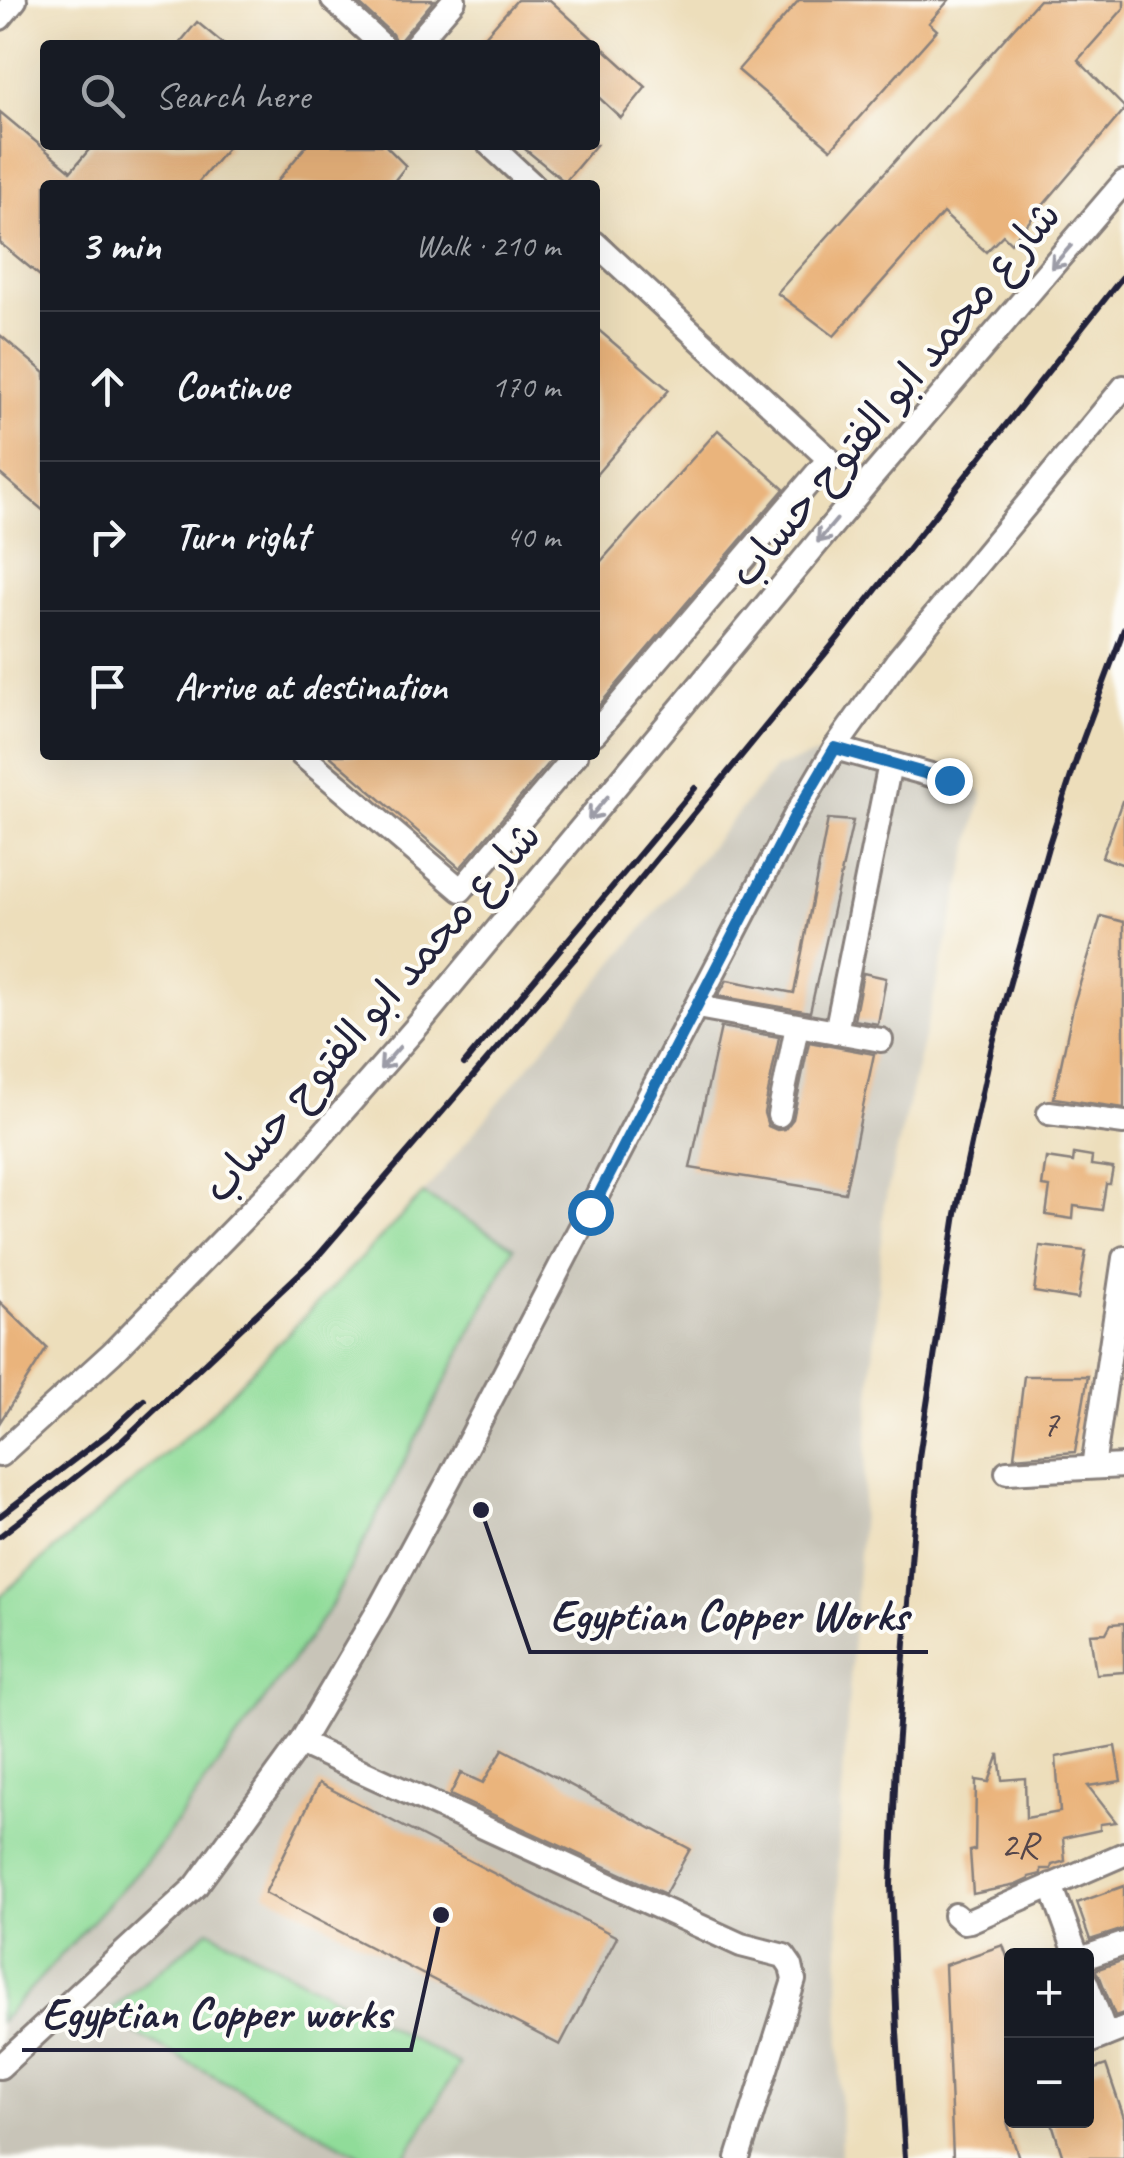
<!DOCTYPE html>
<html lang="en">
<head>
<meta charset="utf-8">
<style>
  :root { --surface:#171b24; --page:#242831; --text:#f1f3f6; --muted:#9ea1a6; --line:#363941 }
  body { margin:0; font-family:Caveat,"Playpen Sans Arabic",sans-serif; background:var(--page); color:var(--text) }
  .controls { position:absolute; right:30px; bottom:30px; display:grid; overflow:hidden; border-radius:10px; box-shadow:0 10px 40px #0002 }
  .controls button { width:90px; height:90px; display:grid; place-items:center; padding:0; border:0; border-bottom:2px solid var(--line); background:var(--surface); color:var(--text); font:50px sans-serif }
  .stop { position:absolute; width:30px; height:30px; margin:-22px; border:8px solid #1f6fb2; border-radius:50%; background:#fff }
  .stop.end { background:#1f6fb2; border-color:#fff; box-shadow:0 2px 10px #0008 }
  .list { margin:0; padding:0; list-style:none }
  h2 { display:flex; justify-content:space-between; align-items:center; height:130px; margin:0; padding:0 40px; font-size:42px }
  h2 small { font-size:32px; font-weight:400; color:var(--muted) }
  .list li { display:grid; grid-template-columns:65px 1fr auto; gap:30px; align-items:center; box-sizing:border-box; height:150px; padding:0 40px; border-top:2px solid var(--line) }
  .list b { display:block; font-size:38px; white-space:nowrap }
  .list em { font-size:32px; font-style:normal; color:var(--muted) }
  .icon { flex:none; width:55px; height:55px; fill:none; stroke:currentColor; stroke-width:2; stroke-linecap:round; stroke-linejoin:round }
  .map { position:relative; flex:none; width:1124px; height:2158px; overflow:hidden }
  .search { position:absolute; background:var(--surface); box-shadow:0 10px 40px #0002; left:40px; top:40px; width:560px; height:110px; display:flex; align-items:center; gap:25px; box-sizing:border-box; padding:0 35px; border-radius:10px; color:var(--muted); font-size:38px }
  .panel { position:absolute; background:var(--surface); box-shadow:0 10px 40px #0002; left:40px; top:180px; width:560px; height:580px; border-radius:10px }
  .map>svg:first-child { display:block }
  .industrial { fill:#c8c4b8 }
  .green { fill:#90dc99; stroke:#597f6a; stroke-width:2.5 }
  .building { fill:#eab47c }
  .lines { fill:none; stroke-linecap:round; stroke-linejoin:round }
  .minor-casing { stroke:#88807b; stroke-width:28 }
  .minor { stroke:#fff; stroke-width:22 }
  .rail { stroke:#22223b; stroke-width:6 }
  .oneway { stroke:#9c9ca7 }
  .route { stroke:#1f6fb2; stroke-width:12 }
  .labels { text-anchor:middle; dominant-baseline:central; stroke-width:8; stroke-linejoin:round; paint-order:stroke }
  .number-label { font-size:38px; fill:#54464b }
  .street-label { font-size:42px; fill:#22223b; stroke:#fdfcf7 }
  .leader { fill:none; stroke:#22223b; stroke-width:4 }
  .callout-dot { fill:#22223b; stroke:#fdfcf7; stroke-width:4 }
  .callout-label { font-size:45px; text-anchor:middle; font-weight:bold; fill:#22223b; stroke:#fdfcf7; stroke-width:8; stroke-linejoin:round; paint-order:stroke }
</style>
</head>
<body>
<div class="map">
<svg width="1124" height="2158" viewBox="0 0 1124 2158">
  <rect width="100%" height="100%" fill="#fdfcf7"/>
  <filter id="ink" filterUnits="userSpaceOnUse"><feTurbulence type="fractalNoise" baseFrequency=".01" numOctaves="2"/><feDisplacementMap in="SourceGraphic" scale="20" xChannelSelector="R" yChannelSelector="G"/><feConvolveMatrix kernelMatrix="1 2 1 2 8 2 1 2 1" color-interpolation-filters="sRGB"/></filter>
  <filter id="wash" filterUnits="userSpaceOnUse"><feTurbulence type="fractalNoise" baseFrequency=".0048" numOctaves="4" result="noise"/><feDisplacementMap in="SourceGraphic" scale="40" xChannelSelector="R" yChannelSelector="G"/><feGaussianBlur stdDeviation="2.25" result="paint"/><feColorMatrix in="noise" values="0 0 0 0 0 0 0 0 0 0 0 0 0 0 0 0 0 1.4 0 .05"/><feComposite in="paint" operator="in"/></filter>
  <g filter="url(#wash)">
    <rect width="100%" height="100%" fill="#eddebb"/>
    <polygon class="industrial" points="835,748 983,792 884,1205 838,1849 841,2158 0,2158 0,1596 200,1424 423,1194 775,768"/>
    <g class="green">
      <polygon points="423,1194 514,1247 330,1608 157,1850 0,2022 0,1596 200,1424"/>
      <polygon points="209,1930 459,2064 405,2158 366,2158 103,2016"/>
    </g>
    <g id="blocks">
      <g class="building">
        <polygon points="355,0 434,0 397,44 392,34"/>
        <polygon points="517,0 550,0 646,87 621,118 595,94 595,45 477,45"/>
        <polygon points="799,0 949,0 929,23 937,30 831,149 738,70"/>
        <polygon points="1039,0 1124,0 1124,8 1078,60 1124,107 1124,110 1011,243 1003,235 986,252 943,213 834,336 777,293"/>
        <polygon points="197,22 225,45 178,45"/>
        <polygon points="0,112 71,171 93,145 230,145 196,185 45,185 45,280 0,243"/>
        <polygon points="307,145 385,145 406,166 391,185 274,185"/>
        <polygon points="520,145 596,145 565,182"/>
        <polygon points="595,327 669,390 595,476"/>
        <polygon points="0,335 45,373 45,512 0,474"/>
        <polygon points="718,430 784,489 595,710 595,568"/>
        <polygon points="329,755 556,755 460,868"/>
        <polygon points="1122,801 1124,801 1124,865 1102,857"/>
        <polygon points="828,819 853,821 810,1012 718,996 727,980 794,993"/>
        <polygon points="1101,916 1124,922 1124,1108 1054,1098 1074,1003"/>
        <polygon points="863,973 886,978 878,1024 854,1020"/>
        <polygon points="721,1027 779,1037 764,1113 768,1126 777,1130 785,1129 793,1119 809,1042 874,1054 845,1193 690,1168"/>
        <polygon points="1074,1154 1092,1157 1091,1165 1113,1168 1110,1184 1106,1184 1102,1210 1074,1206 1073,1219 1046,1215 1050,1187 1042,1186 1046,1158 1073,1162"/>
        <polygon points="1040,1246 1086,1251 1078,1299 1034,1292"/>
        <polygon points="0,1302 47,1348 0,1422"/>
        <polygon points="1024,1376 1088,1376 1075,1452 1014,1457"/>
        <polygon points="1124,1623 1124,1672 1096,1674 1090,1634 1106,1633 1111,1624"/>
        <polygon points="1115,1746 1121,1781 1088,1786 1116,1822 1100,1824 1100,1830 1063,1838 1065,1861 1052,1865 1051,1869 1041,1869 1041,1874 1029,1877 1029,1879 1016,1885 973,1894 970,1851 975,1850 976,1780 989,1782 999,1754 1002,1780 1025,1778 1026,1818 1060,1812 1056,1757"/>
        <polygon points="503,1749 690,1849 665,1894 450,1795 461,1773 483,1783"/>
        <polygon points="319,1783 617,1937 560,2045 265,1893"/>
        <polygon points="1124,1886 1124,1929 1090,1940 1077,1903"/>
        <polygon points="1003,1945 1012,1971 1012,2021 1008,2023 1012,2035 1012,2121 1007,2122 1019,2158 953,2158 945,1965"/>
        <polygon points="1124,1960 1124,2013 1115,2016 1100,1977 1095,1970"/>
        <polygon points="1106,2065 1124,2118 1124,2158 1063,2158 1051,2120 1086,2120 1086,2072"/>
      </g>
    </g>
  </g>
  <g filter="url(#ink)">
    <use href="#blocks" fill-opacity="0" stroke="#88807b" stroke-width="2.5"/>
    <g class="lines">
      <defs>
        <g id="minor">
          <polyline points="333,0 382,45"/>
          <polyline points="0,18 15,0"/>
          <polyline points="415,45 454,0"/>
          <polyline points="490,145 533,185"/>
          <polyline points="595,243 829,459 595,733"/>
          <polyline points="835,748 949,780"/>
          <polyline points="302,755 461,890 576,755"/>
          <polyline points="697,1007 881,1040"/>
          <polyline points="836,1032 890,764"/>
          <polyline points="1049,1113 1124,1123"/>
          <polyline points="779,1115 797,1026"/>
          <polyline points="0,1455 112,1353 292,1169 419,1024 872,477 1124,182"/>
          <polyline points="1093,1467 1124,1258"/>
          <polyline points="1007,1472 1124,1466"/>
          <polyline points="300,1743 741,1945 784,1956 791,1966 794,1980 738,2158"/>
          <polyline points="1051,1885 1077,1956"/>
          <polyline points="955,1915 963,1922 970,1921 1124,1854"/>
          <polyline points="1086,1957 1124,1944"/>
          <polyline points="1086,1982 1106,2035"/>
          <polyline points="1086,2043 1124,2028"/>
          <polyline points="0,2067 196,1886 300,1743 378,1611 451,1476 795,816 835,748 897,661 1124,387"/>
        </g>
      </defs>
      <use href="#minor" class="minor-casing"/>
      <use href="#minor" class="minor"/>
      <g class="rail">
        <polyline points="464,1064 695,788"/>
        <polyline points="0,1516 109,1433 144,1400"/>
        <polyline points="0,1536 123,1440 318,1256 582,950 838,638 1124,275"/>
        <polyline points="905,2158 897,2032 891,1884 896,1762 919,1457 956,1214 992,1046 1048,847 1083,739 1124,629"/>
      </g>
    </g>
    <defs><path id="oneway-shaft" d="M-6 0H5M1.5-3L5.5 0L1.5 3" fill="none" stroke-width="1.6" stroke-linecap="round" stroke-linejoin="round" transform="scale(2.5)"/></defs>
    <g class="oneway">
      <use href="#oneway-shaft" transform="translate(1061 257) rotate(131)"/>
      <use href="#oneway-shaft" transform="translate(827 531) rotate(130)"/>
      <use href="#oneway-shaft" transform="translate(598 808) rotate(130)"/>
      <use href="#oneway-shaft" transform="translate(390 1058) rotate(131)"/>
    </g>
  </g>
  <g class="lines" filter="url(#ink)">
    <polyline class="route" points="590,1212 795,816 835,748 949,780"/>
  </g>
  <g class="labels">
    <g class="number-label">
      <text x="1050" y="1423">7</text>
      <text x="1019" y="1844">2R</text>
    </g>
    <g class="street-label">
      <text transform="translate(895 394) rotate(-50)">شارع محمد ابو الفتوح حساب</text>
      <text transform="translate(372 1012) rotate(-49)">شارع محمد ابو الفتوح حساب</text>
    </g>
  </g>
  <path class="leader" d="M481 1510L530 1652H928M441 1915L411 2050H22"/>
  <g class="callout-dot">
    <circle cx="481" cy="1510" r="10"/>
    <circle cx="441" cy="1915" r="10"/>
  </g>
  <g class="callout-label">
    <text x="729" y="1630">Egyptian Copper Works</text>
    <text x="216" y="2028">Egyptian Copper works</text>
  </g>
</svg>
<div class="controls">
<button>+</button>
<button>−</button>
</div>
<div class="stop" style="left:590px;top:1212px"></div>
<div class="stop end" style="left:949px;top:780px"></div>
<div class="search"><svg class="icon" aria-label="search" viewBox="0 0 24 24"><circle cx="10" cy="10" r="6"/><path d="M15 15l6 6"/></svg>Search here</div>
<section class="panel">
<h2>3 min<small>Walk · 210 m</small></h2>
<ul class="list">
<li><svg class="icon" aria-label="ahead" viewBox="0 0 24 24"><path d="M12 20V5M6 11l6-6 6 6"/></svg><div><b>Continue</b></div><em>170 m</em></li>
<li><svg class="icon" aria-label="right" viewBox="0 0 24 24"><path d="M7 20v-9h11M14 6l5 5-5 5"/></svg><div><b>Turn right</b></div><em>40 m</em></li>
<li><svg class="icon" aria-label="arrive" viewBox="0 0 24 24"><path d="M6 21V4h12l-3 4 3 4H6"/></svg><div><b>Arrive at destination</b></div></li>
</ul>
</section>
</div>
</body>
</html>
